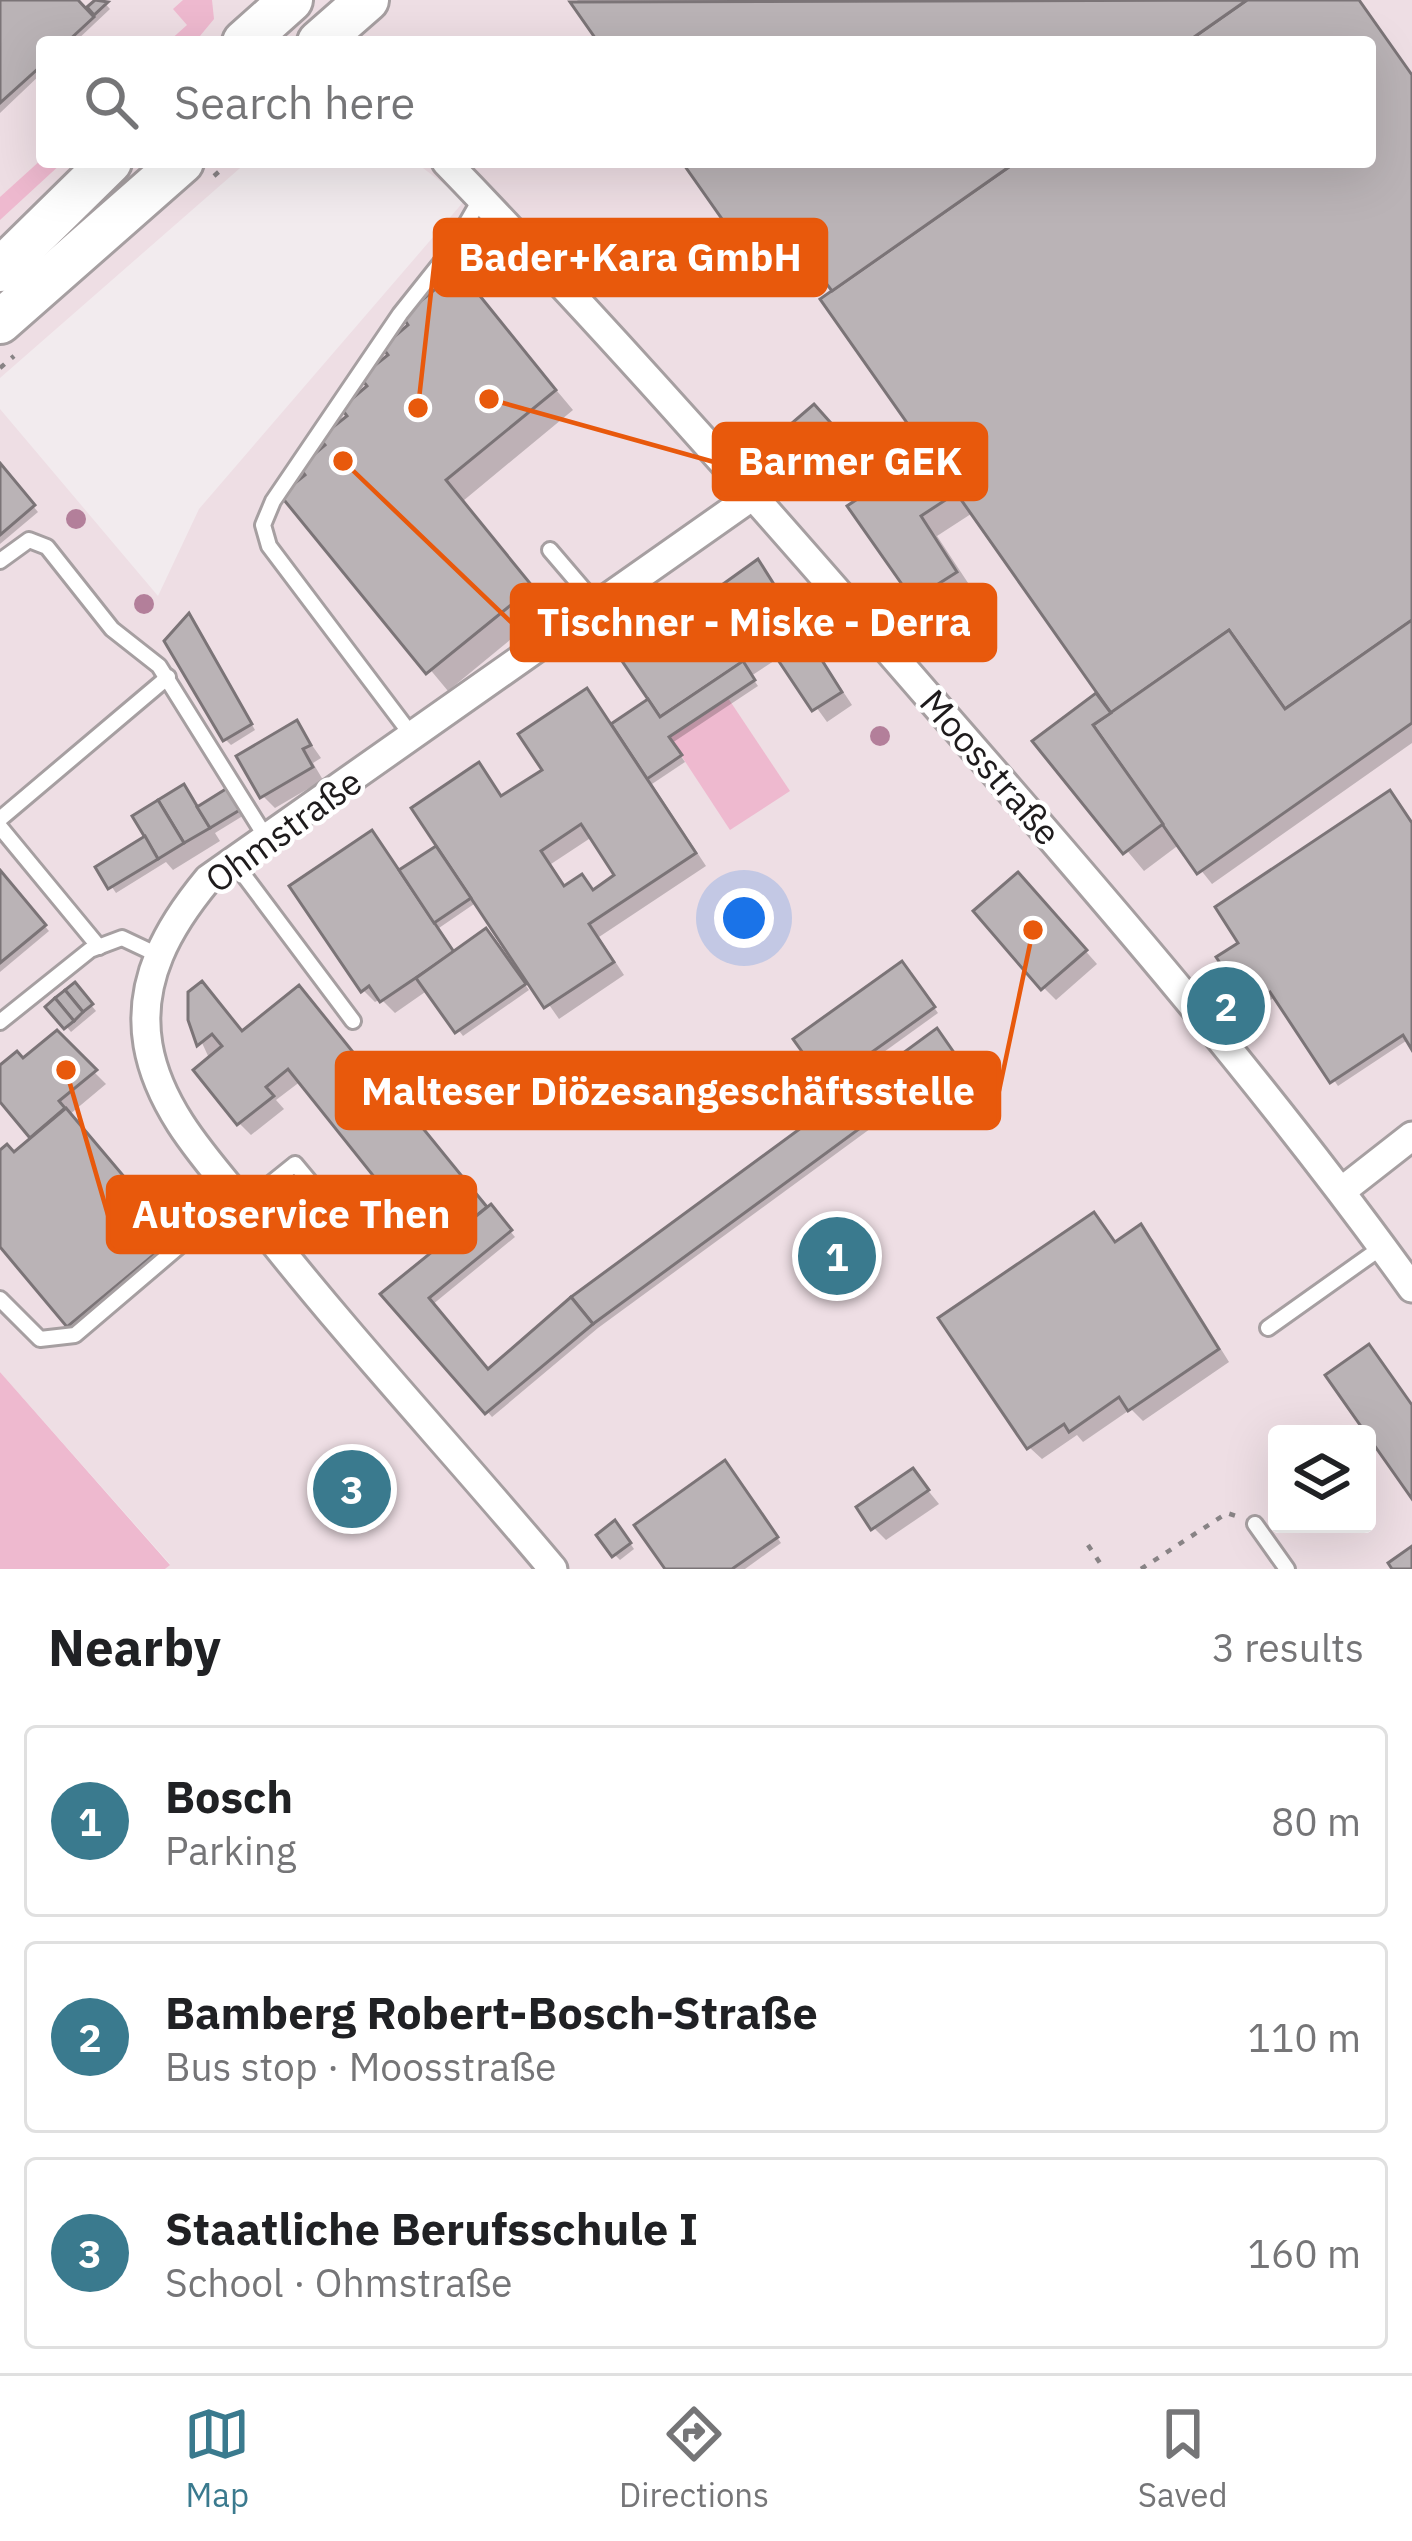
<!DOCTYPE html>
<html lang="en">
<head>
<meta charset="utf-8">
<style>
  :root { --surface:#fff; --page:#f6f6f6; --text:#202124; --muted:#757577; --line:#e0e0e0; --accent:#3a7a8e }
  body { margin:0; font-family:"IBM Plex Sans",sans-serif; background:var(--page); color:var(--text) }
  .controls { position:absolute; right:36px; bottom:36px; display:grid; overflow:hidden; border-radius:12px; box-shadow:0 12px 48px #0002 }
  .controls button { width:108px; height:108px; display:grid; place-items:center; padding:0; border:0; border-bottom:3px solid var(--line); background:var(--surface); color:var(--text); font:60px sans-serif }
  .you { position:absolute; left:744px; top:918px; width:42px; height:42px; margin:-30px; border:9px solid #fff; border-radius:50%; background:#1a73e8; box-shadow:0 0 0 18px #1a73e833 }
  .badge { display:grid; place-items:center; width:78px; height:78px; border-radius:50%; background:var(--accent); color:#fff; font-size:39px; font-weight:700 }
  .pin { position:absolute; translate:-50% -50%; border:6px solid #fff; box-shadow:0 3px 12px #0006 }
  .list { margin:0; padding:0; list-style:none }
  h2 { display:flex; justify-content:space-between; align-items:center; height:156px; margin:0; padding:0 48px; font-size:51px }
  h2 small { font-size:39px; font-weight:400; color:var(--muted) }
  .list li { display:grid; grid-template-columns:78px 1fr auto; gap:36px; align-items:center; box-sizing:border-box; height:192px; margin:0 24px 24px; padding:0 24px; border:3px solid var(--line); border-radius:12px }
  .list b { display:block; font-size:45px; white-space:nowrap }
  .list p { margin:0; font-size:39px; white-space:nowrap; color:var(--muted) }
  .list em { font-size:39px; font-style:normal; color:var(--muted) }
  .icon { flex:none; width:66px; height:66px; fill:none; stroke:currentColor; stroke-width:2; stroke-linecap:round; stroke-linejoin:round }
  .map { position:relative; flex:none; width:1412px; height:1569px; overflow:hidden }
  .search { position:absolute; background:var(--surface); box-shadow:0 12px 48px #0002; left:36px; right:36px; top:36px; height:132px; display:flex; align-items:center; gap:30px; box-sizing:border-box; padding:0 42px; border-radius:12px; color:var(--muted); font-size:45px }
  .sheet { height:804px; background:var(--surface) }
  nav { display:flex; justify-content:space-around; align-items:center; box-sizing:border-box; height:168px; border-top:3px solid var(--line); background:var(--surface); font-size:33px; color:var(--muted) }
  nav a { display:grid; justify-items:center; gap:6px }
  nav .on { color:var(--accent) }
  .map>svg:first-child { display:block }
  .built { fill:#eedee4; fill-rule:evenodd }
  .green { fill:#eeb9cf }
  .shadow { fill:#0003; fill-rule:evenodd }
  .building { fill:#bab3b6; stroke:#7b7477; stroke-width:3; fill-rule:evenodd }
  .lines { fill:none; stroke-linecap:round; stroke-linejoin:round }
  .service-casing { stroke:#a69fa1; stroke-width:20 }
  .minor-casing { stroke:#a69fa1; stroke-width:33 }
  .primary-casing { stroke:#a69fa1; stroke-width:48 }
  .path { stroke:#888385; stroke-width:4.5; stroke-dasharray:6 9; stroke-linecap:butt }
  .service { stroke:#fff; stroke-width:14 }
  .minor { stroke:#fff; stroke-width:27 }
  .primary { stroke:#fff; stroke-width:42 }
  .tree { fill:#b37f9a }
  .labels { text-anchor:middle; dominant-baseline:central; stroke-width:9; stroke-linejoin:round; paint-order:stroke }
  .street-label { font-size:36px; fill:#1e1b1c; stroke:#fff }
  .leader { fill:none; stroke:#e8590c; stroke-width:4.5 }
  .callout-dot { fill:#e8590c; stroke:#fff; stroke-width:4.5 }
  .callout { fill:#e8590c; stroke:#e8590c; stroke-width:4.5 }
  .callout-label { font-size:39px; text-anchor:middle; font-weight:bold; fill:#fff }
</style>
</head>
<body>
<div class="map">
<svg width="1412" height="1569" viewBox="0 0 1412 1569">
  <rect width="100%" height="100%" fill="#f2ebee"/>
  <path class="built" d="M0 0H1412V1569H165L170 1564 0 1372V409L158 596 199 509 465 200 415 162H1370V42H42V162H247L0 378ZM1277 1434H1367V1524H1277Z"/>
  <g class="green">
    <polygon points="183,0 212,0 214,19 195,42 168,42 187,25 173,9"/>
    <polygon points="42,159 63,162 0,220 0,197"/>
    <polygon points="728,698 790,791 730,830 669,737"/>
    <polygon points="0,1372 170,1565 165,1569 0,1569"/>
  </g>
  <g class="shadow">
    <polygon points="0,0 74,0 86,13 102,0 110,9 75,42 42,42 42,73 0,113"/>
    <polygon points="578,0 1358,0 1412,78 1412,743 1212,884 1180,844 1144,871 1037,742 1109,705 974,512 937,536 974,592 934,617 915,598 851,506 932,453 820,269 781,297 685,162 1370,162 1370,42 601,42 574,3"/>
    <polygon points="459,274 573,410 463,501 550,607 448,691 285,495 310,475 392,355"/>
    <polygon points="826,420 864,463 832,492 782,436"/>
    <polygon points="0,467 38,512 0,544"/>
    <path d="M758 563 852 705 827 722 780 657 751 676 758 686 672 743 685 762 652 784 706 866 599 937 624 975 559 1019 477 902 439 928 456 953 491 937 529 990 463 1036 428 990 395 1013 381 999 375 1002 363 990 371 834 401 872 436 850 445 859 479 766 504 798 546 770 587 692 613 726 648 703ZM592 837 618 876 595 892 582 878 567 888 551 864Z"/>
    <polygon points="217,666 255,730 231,745 225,739"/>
    <polygon points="297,724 321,758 313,763 323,780 275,808 263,796"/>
    <polygon points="183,788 200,808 229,791 246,814 215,833 220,841 173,870 166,862 116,893 99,868 144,840"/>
    <polygon points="1412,825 1412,1044 1409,1039 1338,1086 1277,996 1256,1009 1251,1004 1242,944"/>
    <polygon points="0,874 49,931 0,972"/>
    <polygon points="1030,888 1097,964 1056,1000 1044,988"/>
    <polygon points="907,970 938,1013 834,1088 797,1040"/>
    <polygon points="75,986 96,1011 71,1032 50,1007"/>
    <polygon points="191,1019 243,1034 382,1090 402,1072 434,1111 418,1124 515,1237 432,1305 489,1373 942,1037 960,1063 598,1328 492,1417 384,1294 443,1247 421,1231 301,1081 276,1100 284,1109 251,1135 239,1123"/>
    <polygon points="56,1034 106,1084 69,1115 177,1244 74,1330 0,1242 0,1154 14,1155 34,1138 0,1097 0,1069 23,1061"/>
    <polygon points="1094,1216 1117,1244 1141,1228 1153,1240 1229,1362 1143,1421 1131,1409 1083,1442 1077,1435 1042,1459 1029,1447"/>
    <polygon points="730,1470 781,1543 745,1569 668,1569"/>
    <polygon points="913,1472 939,1504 886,1540 874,1528"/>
    <polygon points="620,1529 634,1549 620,1560 615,1555"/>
  </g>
  <g class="building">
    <polygon points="0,0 78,0 94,17 67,42 42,42 42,65 0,103"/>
    <polygon points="95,0 108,2 94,15 87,7"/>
    <polygon points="1247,0 1359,0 1412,75 1412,620 1285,709 1229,630 1111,713 820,299 1016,162 1370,162 1370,42 1187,42"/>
    <polygon points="1247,0 1187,42 598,42 570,2"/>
    <polygon points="682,162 1016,162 832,291 813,266 774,293"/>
    <polygon points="459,270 556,390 446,480 533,587 426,674 280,495 305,475 299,467 325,445 319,438 347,416 341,408 367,386 360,377 388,355 382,347 408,325 402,316"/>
    <polygon points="814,404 854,449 817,482 777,436"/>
    <polygon points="928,452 956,493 921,516 957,572 913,600 847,506"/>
    <polygon points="0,463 35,505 0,535"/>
    <polygon points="758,559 842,692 812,711 768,645 660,717 620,658"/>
    <polygon points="189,613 252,724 223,741 164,641"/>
    <polygon points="1412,620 1412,723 1197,874 1093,725 1229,630 1285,709"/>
    <polygon points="743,661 755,680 669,737 682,755 647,779 611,724 648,699 660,717"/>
    <path d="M587 688 696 853 589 924 614 962 544 1008 411 808 479 762 501 796 542 770 518 734ZM581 824 614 875 593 890 582 874 564 886 541 851Z"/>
    <polygon points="1096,693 1111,713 1093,725 1163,824 1123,854 1032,741"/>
    <polygon points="297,720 311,745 303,749 313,767 260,798 236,756"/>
    <polygon points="184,784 210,828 184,843 158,800"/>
    <polygon points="229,787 243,808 210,828 197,807"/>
    <polygon points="1390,790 1412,823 1412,1050 1403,1035 1330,1083 1270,992 1249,1006 1216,957 1238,943 1215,907"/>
    <polygon points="158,800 184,843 158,859 132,816"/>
    <polygon points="372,830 454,952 380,1002 369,986 361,992 289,886"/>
    <polygon points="145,836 158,859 108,889 95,867"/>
    <polygon points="436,846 471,898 434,923 399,870"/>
    <polygon points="0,870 46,925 0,963"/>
    <polygon points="1018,872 1087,950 1041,990 973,911"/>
    <polygon points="486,928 526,984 455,1033 416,978"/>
    <polygon points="902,961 935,1007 826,1085 793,1039"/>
    <polygon points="202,981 242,1031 299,985 381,1087 386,1082 375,1069 390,1056 424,1097 408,1110 487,1207 438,1247 424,1229 419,1233 288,1069 266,1087 274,1096 237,1125 193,1070 222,1046 212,1034 197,1046 188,1020 188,992"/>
    <polygon points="75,982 93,1004 83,1012 65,990"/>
    <polygon points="65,990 83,1012 74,1021 55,998"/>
    <polygon points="55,998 74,1021 64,1029 45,1007"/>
    <polygon points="937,1028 957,1057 593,1324 571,1297"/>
    <polygon points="57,1030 97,1070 59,1101 65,1108 30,1138 0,1102 0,1065 17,1051 23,1058"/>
    <polygon points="66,1108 175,1237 67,1327 0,1247 0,1150 7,1144 14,1152"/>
    <polygon points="491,1204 512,1230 429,1298 488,1369 571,1297 593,1324 485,1414 380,1294"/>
    <polygon points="1094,1212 1115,1242 1141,1224 1219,1349 1128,1411 1119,1397 1069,1432 1064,1424 1027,1449 938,1318"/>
    <polygon points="1369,1344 1412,1405 1412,1499 1325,1375"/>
    <polygon points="725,1460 778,1537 732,1569 665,1569 634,1525"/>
    <polygon points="913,1468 929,1490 871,1530 856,1507"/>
    <polygon points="615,1520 631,1543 612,1557 596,1535"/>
    <polygon points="1412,1546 1412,1569 1392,1569 1388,1563"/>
  </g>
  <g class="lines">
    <defs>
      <g id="service">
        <polyline points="550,550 597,605"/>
        <polyline points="0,561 29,540 47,547 112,629 159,666 267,839"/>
        <polyline points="413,737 269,546 263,525 273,501 400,314 451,250 481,198"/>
        <polyline points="0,819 168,677"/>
        <polyline points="0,827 99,947"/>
        <polyline points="234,862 353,1021"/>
        <polyline points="0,1022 90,950 122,938 158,955"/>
        <polyline points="244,1205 295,1164 355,1236"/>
        <polyline points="0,1299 40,1339 75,1335 237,1197"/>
        <polyline points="1268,1328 1382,1247"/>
        <polyline points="1255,1524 1287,1569"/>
      </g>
      <g id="minor">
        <path d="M446 162C617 339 779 524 940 710 1104 898 1266 1085 1412 1288"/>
        <polyline points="1343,1190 1412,1136"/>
        <path d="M553 1569C455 1452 351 1341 257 1221 215 1168 160 1115 148 1045 137 980 169 926 208 879L754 495"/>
      </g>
      <g id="primary">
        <polyline points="244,42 291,0"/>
        <polyline points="319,42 367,0"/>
        <polyline points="0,270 110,162"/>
        <polyline points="0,322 182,162"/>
      </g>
    </defs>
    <use href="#service" class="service-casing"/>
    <use href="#minor" class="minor-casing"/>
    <use href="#primary" class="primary-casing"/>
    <g class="path">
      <polyline points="214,176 230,162"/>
      <polyline points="0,368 14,356"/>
      <polyline points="1088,1545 1104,1569"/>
      <polyline points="1141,1569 1227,1513 1239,1517"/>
    </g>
    <use href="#service" class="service"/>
    <use href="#minor" class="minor"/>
    <use href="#primary" class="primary"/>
  </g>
  <g class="tree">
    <circle cx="76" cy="519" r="10"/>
    <circle cx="144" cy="604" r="10"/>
    <circle cx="880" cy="736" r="10"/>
  </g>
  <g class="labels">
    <g class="street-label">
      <text transform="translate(991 767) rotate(49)">Moosstraße</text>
      <text transform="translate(283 830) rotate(-36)">Ohmstraße</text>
    </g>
  </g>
  <path class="leader" d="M418 408L435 257M489 399L714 462M343 461L512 623M1033 930L999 1091M66 1070L108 1215"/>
  <g class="callout-dot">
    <circle cx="418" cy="408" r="12"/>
    <circle cx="489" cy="399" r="12"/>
    <circle cx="343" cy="461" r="12"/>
    <circle cx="1033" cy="930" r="12"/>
    <circle cx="66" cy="1070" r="12"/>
  </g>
  <g class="callout">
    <rect x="435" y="220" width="391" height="75" rx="12"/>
    <rect x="714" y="424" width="272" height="75" rx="12"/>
    <rect x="512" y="585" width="483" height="75" rx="12"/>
    <rect x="337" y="1053" width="662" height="75" rx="12"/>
    <rect x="108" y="1177" width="367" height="75" rx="12"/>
  </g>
  <g class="callout-label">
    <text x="630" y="271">Bader+Kara GmbH</text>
    <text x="850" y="475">Barmer GEK</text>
    <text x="754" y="636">Tischner - Miske - Derra</text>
    <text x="668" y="1105">Malteser Diözesangeschäftsstelle</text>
    <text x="291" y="1228">Autoservice Then</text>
  </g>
</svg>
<div class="controls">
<button><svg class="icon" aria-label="layers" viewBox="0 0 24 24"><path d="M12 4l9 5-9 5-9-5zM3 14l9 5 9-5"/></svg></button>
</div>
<div class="you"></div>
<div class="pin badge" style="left:837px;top:1256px">1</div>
<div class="pin badge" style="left:1226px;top:1006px">2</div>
<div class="pin badge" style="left:352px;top:1489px">3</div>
<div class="search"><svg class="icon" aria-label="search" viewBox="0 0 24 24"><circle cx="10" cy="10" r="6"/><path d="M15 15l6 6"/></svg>Search here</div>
</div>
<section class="sheet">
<h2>Nearby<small>3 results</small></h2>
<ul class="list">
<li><span class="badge">1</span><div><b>Bosch</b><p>Parking</p></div><em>80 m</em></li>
<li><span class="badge">2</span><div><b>Bamberg Robert-Bosch-Straße</b><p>Bus stop · Moosstraße</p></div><em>110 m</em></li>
<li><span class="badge">3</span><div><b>Staatliche Berufsschule I</b><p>School · Ohmstraße</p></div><em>160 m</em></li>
</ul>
</section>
<nav>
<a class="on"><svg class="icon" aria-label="map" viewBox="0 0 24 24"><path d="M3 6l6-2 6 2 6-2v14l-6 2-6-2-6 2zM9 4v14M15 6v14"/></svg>Map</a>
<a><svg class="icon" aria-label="directions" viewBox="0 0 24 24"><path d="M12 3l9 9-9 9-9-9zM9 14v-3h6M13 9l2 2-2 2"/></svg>Directions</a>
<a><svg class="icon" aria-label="saved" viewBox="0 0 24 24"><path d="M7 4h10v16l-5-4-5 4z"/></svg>Saved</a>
</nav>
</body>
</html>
